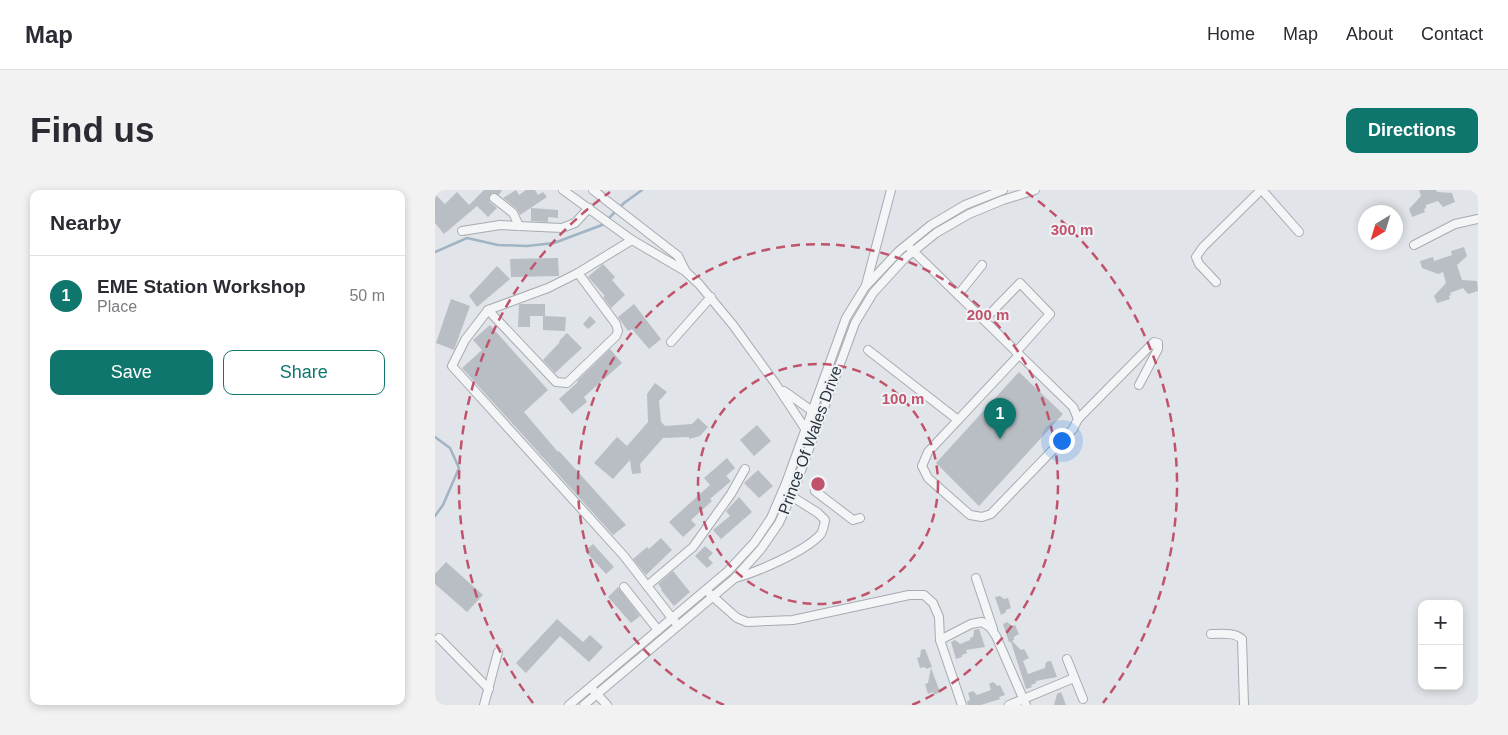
<!DOCTYPE html>
<html lang="en">
<head>
<meta charset="utf-8">
<style>
  :root { --surface:#fff; --page:#f2f2f3; --text:#2b2b33; --muted:#7c7c81; --line:#e1e1e2; --accent:#0f766e }
  body { margin:0; font-family:Arial,sans-serif; background:var(--page); color:var(--text) }
  .controls { position:absolute; right:15px; bottom:15px; display:grid; overflow:hidden; border-radius:10px; box-shadow:0 2px 8px #0003 }
  .controls button { width:45px; height:45px; display:grid; place-items:center; padding:0; border:0; border-bottom:1px solid var(--line); background:var(--surface); color:var(--text); font:25px sans-serif }
  .compass { position:absolute; left:923px; top:15px; width:45px; height:45px; border-radius:50%; background:var(--surface); box-shadow:0 2px 8px #0003; rotate:218deg }
  .you { position:absolute; left:626px; top:250px; width:18px; height:18px; margin:-12px; border:4px solid #fff; border-radius:50%; background:#1a73e8; box-shadow:0 0 0 8px #1a73e833 }
  .badge { display:grid; place-items:center; width:32px; height:32px; border-radius:50%; background:var(--accent); color:#fff; font-size:16px; font-weight:700 }
  .pin { position:absolute; translate:-50% -41px; filter:drop-shadow(0 1px 2px #0008) }
  .pin::after { content:''; position:absolute; top:26px; width:18px; height:15px; background:inherit; clip-path:polygon(0 0,100% 0,50% 100%) }
  .list { margin:0; padding:0; list-style:none }
  h2 { display:flex; justify-content:space-between; align-items:center; height:65px; margin:0; padding:0 20px; font-size:21px }
  h2 small { font-size:16px; font-weight:400; color:var(--muted) }
  .list li { display:grid; grid-template-columns:32px 1fr auto; gap:15px; align-items:center; box-sizing:border-box; height:80px; padding:0 20px; border-top:1px solid var(--line) }
  .list b { display:block; font-size:19px; white-space:nowrap }
  .list p { margin:0; font-size:16px; white-space:nowrap; color:var(--muted) }
  .list em { font-size:16px; font-style:normal; color:var(--muted) }
  .actions { display:flex; gap:10px; padding:15px 20px }
  .actions a { flex:1; padding:11px 0; border:1px solid var(--accent); border-radius:10px; text-align:center; font-size:18px; color:var(--accent) }
  .actions .main { background:var(--accent); color:#fff }
  .map { position:relative; flex:none; width:1043px; height:515px; overflow:hidden; border-radius:10px }
  header { display:flex; align-items:center; gap:30px; box-sizing:border-box; height:70px; padding:0 25px; background:var(--surface); border-bottom:1px solid var(--line) }
  header strong { font-size:24px }
  nav { display:flex; gap:28px; margin-inline-start:auto; font-size:18px }
  .intro { display:flex; align-items:center; justify-content:space-between; box-sizing:border-box; height:120px; padding:0 30px }
  h1 { margin:0; font-size:35px }
  .button { padding:12px 22px; border-radius:10px; background:var(--accent); color:#fff; font-size:18px; font-weight:700 }
  main { display:flex; gap:30px; padding:0 30px }
  aside { flex:1; background:var(--surface); border-radius:10px; box-shadow:0 2px 8px #0003 }
  .map>svg:first-child { display:block }
  .lines { fill:none; stroke-linecap:round; stroke-linejoin:round }
  .stream { stroke:#a0b4c4; stroke-width:2.5 }
  .building { fill:#b9bec4 }
  .minor-casing { stroke:#a7abb2; stroke-width:10 }
  .minor { stroke:#f3f5f7; stroke-width:8 }
  .ring { fill:none; stroke:#c0536b; stroke-width:2.5; stroke-dasharray:9 6 }
  .labels { text-anchor:middle; dominant-baseline:central; stroke-width:4; stroke-linejoin:round; paint-order:stroke }
  .street-label { font-size:16px; fill:#2b333e; stroke:#f0f3f6 }
  .centre { fill:#c0536b; stroke:#f0f3f6; stroke-width:2.5 }
  .ring-label { font-size:15px; text-anchor:middle; font-weight:bold; fill:#c0536b; stroke:#f0f3f6; stroke-width:4; stroke-linejoin:round; paint-order:stroke }
</style>
</head>
<body>
<header>
<strong>Map</strong>
<nav><a>Home</a><a>Map</a><a>About</a><a>Contact</a></nav>
</header>
<div class="intro"><h1>Find us</h1><a class="button">Directions</a></div>
<main>
<aside>
<h2>Nearby<small></small></h2>
<ul class="list">
<li><span class="badge">1</span><div><b>EME Station Workshop</b><p>Place</p></div><em>50 m</em></li>
</ul>
<div class="actions"><a class="main">Save</a><a>Share</a></div>
</aside>
<div class="map">
<svg width="1043" height="515" viewBox="0 0 1043 515">
  <rect width="100%" height="100%" fill="#e1e4e8"/>
  <g class="lines">
    <g class="stream">
      <polyline points="0,62 32,48 63,55 92,56 119,53 167,35 189,13 207,0"/>
      <polyline points="0,247 15,258 24,278 8,315 0,326"/>
    </g>
  </g>
  <g class="building">
    <polygon points="49,0 67,0 64,5 57,3 54,7 55,12 62,18 53,27 42,16 9,44 0,33 0,4 10,14 22,2 34,15"/>
    <polygon points="81,0 84,5 91,0 100,0 103,5 108,2 112,7 85,25 82,19 68,8"/>
    <polygon points="984,0 1001,0 1002,2 1017,3 1020,12 1008,17 1003,11 991,15 991,18 989,19 990,22 977,27 974,19 986,6"/>
    <polygon points="96,18 123,20 123,28 113,27 113,32 96,31"/>
    <polygon points="1029,57 1032,66 1022,75 1027,90 1042,91 1043,101 1033,104 1028,98 1015,103 1016,105 1014,106 1015,109 1002,113 999,106 1011,93 1008,82 1003,84 987,78 985,71 998,67 999,71 1017,65 1016,61"/>
    <polygon points="123,68 124,86 76,87 75,69"/>
    <polygon points="168,74 180,87 177,90 190,105 176,118 168,107 170,106 153,87"/>
    <polygon points="62,76 75,89 42,117 34,106"/>
    <polygon points="16,109 35,116 19,160 1,153"/>
    <polygon points="84,114 110,114 110,126 95,126 95,137 83,137"/>
    <polygon points="199,114 226,149 214,159 197,139 193,141 183,127"/>
    <polygon points="108,126 131,127 130,141 108,140"/>
    <polygon points="155,126 161,132 153,139 148,134"/>
    <polygon points="55,135 113,200 89,222 123,262 124,261 191,335 178,345 27,178 47,160 38,150"/>
    <polygon points="132,143 147,158 120,183 108,170 125,152 124,151"/>
    <polygon points="175,159 187,173 149,207 152,212 137,224 124,209 143,192 142,191"/>
    <polygon points="584,182 628,224 544,316 501,273"/>
    <polygon points="220,193 232,202 224,211 226,232 230,236 257,234 263,228 273,237 265,246 254,249 254,247 228,248 205,274 206,283 197,284 195,270 178,289 159,273 182,247 192,256 213,232 212,204"/>
    <polygon points="322,235 336,251 319,266 305,250"/>
    <polygon points="292,268 300,278 291,286 296,291 275,309 277,311 256,330 261,335 248,347 234,332 275,295 269,288"/>
    <polygon points="323,280 338,296 324,308 309,293"/>
    <polygon points="304,307 317,322 286,349 278,340 295,326 291,321"/>
    <polygon points="226,348 237,360 211,385 198,369 212,357 214,359"/>
    <polygon points="158,354 179,377 171,384 150,361"/>
    <polygon points="270,356 278,363 273,368 278,373 272,378 260,366"/>
    <polygon points="11,372 48,405 32,422 0,394 0,384"/>
    <polygon points="238,381 255,402 239,416 226,400 227,399 223,394"/>
    <polygon points="183,397 205,426 196,433 173,407"/>
    <polygon points="565,406 569,409 573,408 576,418 571,420 571,422 566,425 560,407"/>
    <polygon points="122,429 148,452 155,445 168,457 154,472 125,446 91,483 81,473"/>
    <polygon points="572,432 577,436 580,435 584,444 579,447 579,450 577,451 586,460 589,459 594,468 588,471 593,484 610,478 611,472 616,471 622,487 601,491 601,493 596,495 597,497 591,499 576,452 574,452 568,434"/>
    <polygon points="544,439 550,457 531,460 532,463 527,465 527,467 521,469 516,452 520,450 525,454 535,450 535,448 538,447 539,440"/>
    <polygon points="490,459 497,477 491,479 490,477 485,478 482,468 485,467 486,460"/>
    <polygon points="496,478 505,502 499,505 498,502 493,504 490,494 493,493"/>
    <polygon points="558,492 563,496 565,495 570,505 564,507 565,509 546,515 533,515 532,511 535,510 533,503 538,501 542,505 556,500 554,494"/>
    <polygon points="626,502 631,515 619,515 622,504"/>
  </g>
  <g class="lines">
    <defs>
      <g id="minor">
        <polyline points="128,0 197,50 250,81 264,94 298,135 340,193 371,240"/>
        <polyline points="158,0 243,66 250,80"/>
        <polyline points="827,0 864,42"/>
        <polyline points="59,8 78,23 84,36"/>
        <polyline points="27,41 65,35 127,38 140,33 154,18"/>
        <polyline points="197,50 143,83 113,98 53,120 30,150 17,176 189,366 240,432"/>
        <polyline points="979,55 1020,34 1043,29"/>
        <polyline points="475,58 638,217 643,229"/>
        <polyline points="781,92 764,74 761,67 768,57 826,0"/>
        <polyline points="431,95 456,0"/>
        <polyline points="523,105 547,75"/>
        <polyline points="53,120 121,192 132,193 181,146 183,141 181,134 143,83"/>
        <polyline points="549,130 585,93 615,124 581,162"/>
        <polyline points="236,152 276,107"/>
        <polyline points="433,160 523,230"/>
        <polyline points="584,165 493,262 487,276 493,288 535,325 547,327 556,324 638,239 643,229 719,152 723,153 723,159 704,195"/>
        <polyline points="349,201 380,223"/>
        <polyline points="382,296 380,301 418,330 425,328"/>
        <path d="M300 388C322 382 369 362 385 345 388 342 389 335 390 330L383 323 356 306"/>
        <polyline points="541,388 558,439"/>
        <polyline points="212,396 258,357 296,304 310,279"/>
        <polyline points="189,397 223,440"/>
        <polyline points="275,404 302,428 312,432 358,430 474,405 489,405 498,413 504,427 505,450 527,515"/>
        <path d="M776 444C786 444 799 442 807 449L809 515"/>
        <polyline points="4,448 54,499"/>
        <polyline points="505,450 536,434 547,432 555,437 561,446 591,515"/>
        <polyline points="632,469 648,509"/>
        <polyline points="158,500 172,515"/>
        <polyline points="49,515 63,462"/>
        <polyline points="134,515 293,381 319,353 336,328 351,293 411,128 430,97 464,61 496,35 530,15 568,0"/>
        <polyline points="149,515 300,388 326,359 344,333 360,297 420,133 438,103 470,68 501,43 534,24 568,10 600,0"/>
        <polyline points="574,515 639,488"/>
      </g>
    </defs>
    <use href="#minor" class="minor-casing"/>
    <use href="#minor" class="minor"/>
  </g>
  <g class="ring">
    <circle cx="383" cy="294" r="120"/>
    <path d="M289 515A240 240 0 1 1 477 515"/>
    <path d="M98 513A359 359 0 0 1 175 2M591 2A359 359 0 0 1 668 513"/>
  </g>
  <g class="labels">
    <g class="street-label">
      <text transform="translate(375 250) rotate(-70)">Prince Of Wales Drive</text>
    </g>
  </g>
  <circle cx="383" cy="294" r="8" class="centre"/>
  <g class="ring-label">
    <text x="637" y="45">300 m</text>
    <text x="553" y="130">200 m</text>
    <text x="468" y="214">100 m</text>
  </g>
</svg>
<div class="controls">
<button>+</button>
<button>−</button>
</div>
<svg class="compass" viewBox="-18 -18 36 36"><path d="M0-13l5 13h-10z" fill="#e53935"/><path d="M0 13l5-13h-10z" fill="#7c7c81"/></svg>
<div class="you"></div>
<div class="pin badge" style="left:565px;top:249px">1</div>
</div>
</main>
</body>
</html>
